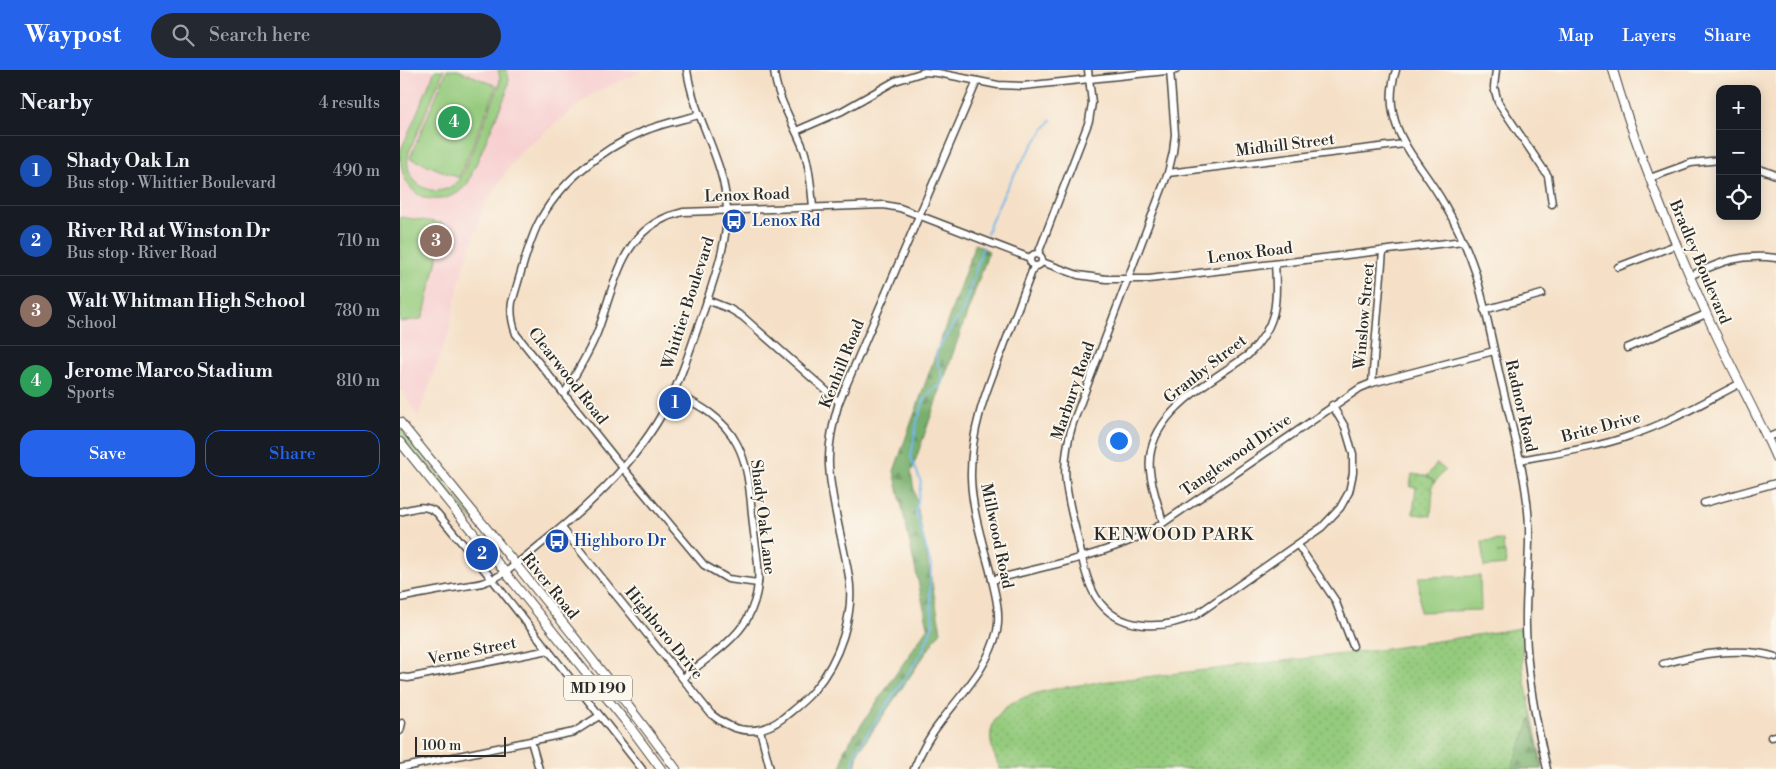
<!DOCTYPE html>
<html lang="en">
<head>
<meta charset="utf-8">
<style>
  :root { --surface:#171b24; --page:#242831; --text:#f1f3f6; --muted:#9ea1a6; --line:#363941; --accent:#2563eb }
  body { margin:0; font-family:"Libre Bodoni",serif; background:var(--page); color:var(--text) }
  .controls { position:absolute; right:15px; top:15px; display:grid; overflow:hidden; border-radius:10px; box-shadow:0 2px 12px #0003 }
  .controls button { width:45px; height:45px; display:grid; place-items:center; padding:0; border:0; border-bottom:1px solid var(--line); background:var(--surface); color:var(--text); font:25px sans-serif }
  .scale { position:absolute; left:15px; bottom:12px; width:91px; box-sizing:border-box; padding-left:5px; border:2px solid #2b2b2b; border-top:0; font-size:14px; line-height:18px; white-space:nowrap; color:#2b2b2b; -webkit-text-stroke:4px #fbf7ec; paint-order:stroke }
  .you { position:absolute; left:718px; top:370px; width:18px; height:18px; margin:-12px; border:4px solid #fff; border-radius:50%; background:#1a73e8; box-shadow:0 0 0 8px #1a73e833 }
  .badge { display:grid; place-items:center; width:32px; height:32px; border-radius:50%; background:var(--accent); color:#fff; font-size:16px; font-weight:700 }
  .pin { position:absolute; translate:-50% -50%; border:2px solid #fff; box-shadow:0 1px 5px #0006 }
  .list { margin:0; padding:0; list-style:none }
  h2 { display:flex; justify-content:space-between; align-items:center; height:65px; margin:0; padding:0 20px; font-size:21px }
  h2 small { font-size:16px; font-weight:400; color:var(--muted) }
  .list li { display:grid; grid-template-columns:32px 1fr auto; gap:15px; align-items:center; box-sizing:border-box; height:70px; padding:0 20px; border-top:1px solid var(--line) }
  .list b { display:block; font-size:19px; white-space:nowrap }
  .list p { margin:0; font-size:16px; white-space:nowrap; color:var(--muted) }
  .list em { font-size:16px; font-style:normal; color:var(--muted) }
  .actions { display:flex; gap:10px; padding:15px 20px }
  .actions a { flex:1; padding:11px 0; border:1px solid var(--accent); border-radius:15px; text-align:center; font-size:18px; color:var(--accent) }
  .actions .main { background:var(--accent); color:#fff }
  .icon { flex:none; width:28px; height:28px; fill:none; stroke:currentColor; stroke-width:2; stroke-linecap:round; stroke-linejoin:round }
  .map { position:relative; flex:none; width:1376px; height:699px; overflow:hidden }
  header { display:flex; align-items:center; gap:30px; box-sizing:border-box; height:70px; padding:0 25px; background:var(--accent); color:#fff }
  header strong { font-size:24px }
  nav { display:flex; gap:28px; margin-inline-start:auto; font-size:18px }
  .search { width:350px; height:45px; background:var(--page); display:flex; align-items:center; gap:12px; box-sizing:border-box; padding:0 18px; border-radius:28px; color:var(--muted); font-size:19px }
  main { display:flex }
  aside { flex:1; background:var(--surface) }
  .map>svg:first-child { display:block }
  .built { fill:#f7cfd0 }
  .green { fill:url(#green-dots); stroke:#607b54 }
  .forest { fill:url(#forest-firs); stroke:#516d4c }
  .pitch { fill:#94cb7d; stroke:#607b54 }
  .lines { fill:none; stroke-linecap:round; stroke-linejoin:round }
  .stream { stroke:#74b7ea; stroke-width:2 }
  .minor-casing { stroke:#494642; stroke-width:9 }
  .major-casing { stroke:#494642; stroke-width:10 }
  .minor { stroke:#fff; stroke-width:6 }
  .major { stroke:#fff; stroke-width:8 }
  .labels { text-anchor:middle; dominant-baseline:central; stroke-width:4; stroke-linejoin:round; paint-order:stroke }
  .shield { fill:#fbf7ec; stroke:#696865; stroke-width:1 }
  .shield-label { font-size:15px; font-weight:bold; fill:#2b2b2b }
  .street-label { font-size:16px; fill:#2b2b2b; stroke:#fbf7ec }
  .transit-label { font-size:16px; fill:#164399; stroke:#fbf7ec; text-anchor:start }
  .neighbourhood-label { font-size:18px; letter-spacing:1px; fill:#2b2b2b; stroke:#fbf7ec }
</style>
</head>
<body>
<header>
<strong>Waypost</strong>
<div class="search"><svg class="icon" aria-label="search" viewBox="0 0 24 24"><circle cx="10" cy="10" r="6"/><path d="M15 15l6 6"/></svg>Search here</div>
<nav><a>Map</a><a>Layers</a><a>Share</a></nav>
</header>
<main>
<aside>
<h2>Nearby<small>4 results</small></h2>
<ul class="list">
<li><span class="badge" style="background:#1a4fb4">1</span><div><b>Shady Oak Ln</b><p>Bus stop · Whittier Boulevard</p></div><em>490 m</em></li>
<li><span class="badge" style="background:#1a4fb4">2</span><div><b>River Rd at Winston Dr</b><p>Bus stop · River Road</p></div><em>710 m</em></li>
<li><span class="badge" style="background:#8d6e63">3</span><div><b>Walt Whitman High School</b><p>School</p></div><em>780 m</em></li>
<li><span class="badge" style="background:#2e9e5b">4</span><div><b>Jerome Marco Stadium</b><p>Sports</p></div><em>810 m</em></li>
</ul>
<div class="actions"><a class="main">Save</a><a>Share</a></div>
</aside>
<div class="map">
<svg width="1376" height="699" viewBox="0 0 1376 699">
  <defs>
    <pattern id="green-dots" width="8" height="8" patternUnits="userSpaceOnUse" patternTransform="scale(1.25)"><rect width="8" height="8" fill="#94cb7d"/><path d="M2 2h.1M6 6h.1" fill="none" stroke="#80ae6c" stroke-width="1.8" stroke-linecap="round"/></pattern>
    <pattern id="forest-firs" width="22" height="20" patternUnits="userSpaceOnUse" patternTransform="scale(1.25)"><rect width="22" height="20" fill="#77af6c"/><path d="M5 1l3.5 6h-7zM16 11l3.5 6h-7z" fill="#628f59"/></pattern>
  </defs>
  <rect width="100%" height="100%" fill="#fbf7ec"/>
  <filter id="ink" filterUnits="userSpaceOnUse"><feTurbulence type="fractalNoise" baseFrequency=".02" numOctaves="2"/><feDisplacementMap in="SourceGraphic" scale="10" xChannelSelector="R" yChannelSelector="G"/><feConvolveMatrix kernelMatrix="1 2 1 2 8 2 1 2 1" color-interpolation-filters="sRGB"/></filter>
  <filter id="wash" filterUnits="userSpaceOnUse"><feTurbulence type="fractalNoise" baseFrequency=".0096" numOctaves="4" result="noise"/><feDisplacementMap in="SourceGraphic" scale="20" xChannelSelector="R" yChannelSelector="G"/><feGaussianBlur stdDeviation="1.12" result="paint"/><feColorMatrix in="noise" values="0 0 0 0 0 0 0 0 0 0 0 0 0 0 0 0 0 1.4 0 .05"/><feComposite in="paint" operator="in"/></filter>
  <g filter="url(#wash)">
    <rect width="100%" height="100%" fill="#f5e0c7"/>
    <polygon class="built" points="0,0 244,0 192,24 118,84 86,132 59,211 49,261 18,346 0,318"/>
    <g class="green">
      <polygon points="0,357 77,454 47,423 0,365"/>
      <polygon points="1012,404 1027,406 1035,412 1031,418 1033,419 1031,446 1013,444 1016,417 1010,417"/>
      <path d="M1121 558 1123 602 1143 699H600C595 687 589 675 591 662 596 622 663 618 693 613L986 579Z"/>
    </g>
    <g class="forest">
      <polygon points="575,174 589,181 511,403 541,561 458,682 455,699 441,699 444,680 528,557 494,401"/>
      <polygon points="1131,648 1142,699 1111,699"/>
    </g>
    <g class="pitch">
      <path d="M35 0H44L9 82C0 115 40 135 61 108L99 16 100 8 98 0H107L109 10 106 24 68 113C59 124 46 131 31 129 8 126 0 103 0 82 3 74 8 65 11 57 19 38 27 19 35 0Z"/>
      <polygon points="47,0 58,0 97,16 59,108 10,88"/>
      <polygon points="0,147 42,153 45,156 24,244 21,249 0,252"/>
      <polygon points="1037,393 1045,400 1035,412 1027,406"/>
      <polygon points="1103,470 1104,482 1097,483 1105,482 1106,495 1084,497 1082,471"/>
      <polygon points="1080,506 1081,540 1020,542 1019,507"/>
    </g>
    <g class="lines">
      <g class="stream">
        <path d="M587 164C589 154 594 147 597 138 612 105 629 79 651 50"/>
        <polyline points="452,699 456,681 523,581 533,554 530,525 531,495 516,442 521,412 511,387 517,352 524,331 531,321 540,316 544,310 536,288 537,280 563,240 583,177"/>
      </g>
    </g>
  </g>
  <g filter="url(#ink)">
    <g class="lines">
      <defs>
        <g id="minor">
          <path d="M374 0C376 27 394 54 404 80 410 98 411 117 413 137"/>
          <path d="M770 0 775 64 773 82 768 103 673 353C659 399 666 421 677 465 682 486 685 509 696 527 718 562 763 560 796 545L922 457 940 438 949 422 953 403V384L945 357 932 335"/>
          <path d="M996 0C978 57 1018 88 1043 132 1056 154 1067 177 1075 201 1086 238 1093 277 1102 315 1113 361 1127 408 1129 456 1130 489 1125 523 1126 557 1127 606 1136 652 1147 699"/>
          <polyline points="1096,0 1094,17 1098,32 1148,106 1152,134"/>
          <path d="M299 45C281 50 261 54 244 61 200 80 158 113 137 156 126 180 120 207 112 232 110 244 112 253 116 264L223 398 304 495 328 509 358 513"/>
          <polyline points="396,61 442,41 495,11 524,2 538,3 598,15 623,16 776,0"/>
          <polyline points="1357,98 1376,105"/>
          <polyline points="768,103 1004,74"/>
          <polyline points="1250,108 1291,93 1320,90"/>
          <circle cx="636" cy="190" r="6"/>
          <polyline points="638,184 689,51 692,33 688,0"/>
          <polyline points="642,192 678,205 706,209 749,209 1063,171"/>
          <polyline points="1218,197 1276,175"/>
          <path d="M1290 206C1320 192 1342 183 1376 188"/>
          <polyline points="307,230 330,239 343,247 439,332"/>
          <polyline points="1084,240 1142,224"/>
          <polyline points="1227,278 1306,244"/>
          <polyline points="972,313 983,181"/>
          <path d="M273 322C299 335 323 347 337 374 351 400 350 434 354 463 356 479 360 497 358 513 357 525 353 538 347 549 333 573 304 590 283 608"/>
          <path d="M164 324C176 304 188 285 197 263 213 222 219 168 265 148 270 145 277 144 283 142L484 135 500 138 630 188"/>
          <polyline points="1367,368 1376,364"/>
          <path d="M1120 390C1157 383 1196 378 1232 365 1269 353 1304 332 1339 314"/>
          <polyline points="1304,433 1376,413"/>
          <path d="M0 442C14 438 25 433 37 443L92 509 242 699"/>
          <path d="M763 453C759 436 752 419 750 401 744 345 809 313 848 285 877 256 878 233 875 194"/>
          <path d="M162 458 311 644C334 663 358 667 383 648 394 639 405 631 414 620 439 591 455 545 449 507 443 470 431 433 429 395 428 373 433 352 439 332L577 11"/>
          <polyline points="898,475 935,530 953,576"/>
          <path d="M592 510C635 499 680 490 722 474 736 469 750 461 763 453L960 318 972 313 1094 281"/>
          <path d="M0 528C20 524 40 520 59 517 68 515 77 515 85 512 105 506 126 486 141 474 194 432 245 384 274 321 286 295 294 267 304 240 314 208 327 175 327 141 326 91 294 49 287 0"/>
          <path d="M1263 594C1299 584 1340 576 1376 587"/>
          <polyline points="0,607 8,608 149,580"/>
          <polyline points="360,660 370,699"/>
          <polyline points="0,661 2,653"/>
          <polyline points="1371,667 1376,666"/>
          <polyline points="131,671 139,699"/>
          <polyline points="0,698 174,662 199,646"/>
          <path d="M514 699C521 681 530 665 542 650 563 622 589 596 597 561 601 541 594 520 590 501 582 471 572 440 571 408 570 362 585 323 602 281 613 252 623 224 634 196"/>
        </g>
        <g id="major">
          <path d="M1213 0C1237 83 1271 165 1307 245 1328 293 1355 339 1376 388"/>
          <path d="M0 352C93 467 188 580 276 699"/>
          <polyline points="0,372 230,657 261,699"/>
        </g>
      </defs>
      <use href="#minor" class="minor-casing"/>
      <use href="#major" class="major-casing"/>
      <use href="#minor" class="minor"/>
      <use href="#major" class="major"/>
    </g>
  </g>
  <defs>
    <symbol id="bus-disc" viewBox="-11 -11 22 22"><circle r="9.5" fill="#1a4fb4" stroke="#fbf7ec"/><path d="M-5-6H5V4H4V6H2V4H-2V6H-4V4H-5ZM-3.5-4V0h7V-4ZM-3.5 1.2v1.5H-2V1.2ZM2 1.2v1.5H3.5V1.2Z" fill="#fff"/></symbol>
  </defs>
  <g fill-rule="evenodd">
    <use href="#bus-disc" x="320" y="137" width="28" height="28"/>
    <use href="#bus-disc" x="143" y="457" width="28" height="28"/>
  </g>
  <g class="labels">
    <rect class="shield" x="164" y="605.5" width="68" height="25" rx="4"/>
    <g class="shield-label">
      <text x="198" y="618">MD 190</text>
    </g>
    <g class="street-label">
      <text transform="translate(885 75) rotate(-7)">Midhill Street</text>
      <text transform="translate(347 125) rotate(-2)">Lenox Road</text>
      <text transform="translate(850 183) rotate(-7)">Lenox Road</text>
      <text transform="translate(1300 192) rotate(67)">Bradley Boulevard</text>
      <text transform="translate(288 233) rotate(-72)">Whittier Boulevard</text>
      <text transform="translate(964 246) rotate(-85)">Winslow Street</text>
      <text transform="translate(442 294) rotate(-68)">Kenhill Road</text>
      <text transform="translate(805 299) rotate(-38)">Granby Street</text>
      <text transform="translate(168 306) rotate(52)">Clearwood Road</text>
      <text transform="translate(673 321) rotate(-71)">Marbury Road</text>
      <text transform="translate(1121 336) rotate(77)">Radnor Road</text>
      <text transform="translate(1201 357) rotate(-15)">Brite Drive</text>
      <text transform="translate(836 385) rotate(-35)">Tanglewood Drive</text>
      <text transform="translate(363 447) rotate(83)">Shady Oak Lane</text>
      <text transform="translate(597 466) rotate(78)">Millwood Road</text>
      <text transform="translate(150 516) rotate(51)">River Road</text>
      <text transform="translate(264 563) rotate(51)">Highboro Drive</text>
      <text transform="translate(72 581) rotate(-11)">Verne Street</text>
    </g>
    <g class="transit-label">
      <text x="352" y="151">Lenox Rd</text>
      <text x="174" y="471">Highboro Dr</text>
    </g>
    <g class="neighbourhood-label">
      <text x="774" y="464">KENWOOD PARK</text>
    </g>
  </g>
</svg>
<div class="controls">
<button>+</button>
<button>−</button>
<button><svg class="icon" aria-label="locate" viewBox="0 0 24 24"><circle cx="12" cy="12" r="6"/><path d="M12 2v4M12 18v4M2 12h4M18 12h4"/></svg></button>
</div>
<div class="scale">100 m</div>
<div class="you"></div>
<div class="pin badge" style="left:275px;top:333px;background:#1a4fb4">1</div>
<div class="pin badge" style="left:82px;top:484px;background:#1a4fb4">2</div>
<div class="pin badge" style="left:36px;top:171px;background:#8d6e63">3</div>
<div class="pin badge" style="left:54px;top:52px;background:#2e9e5b">4</div>
</div>
</main>
</body>
</html>
